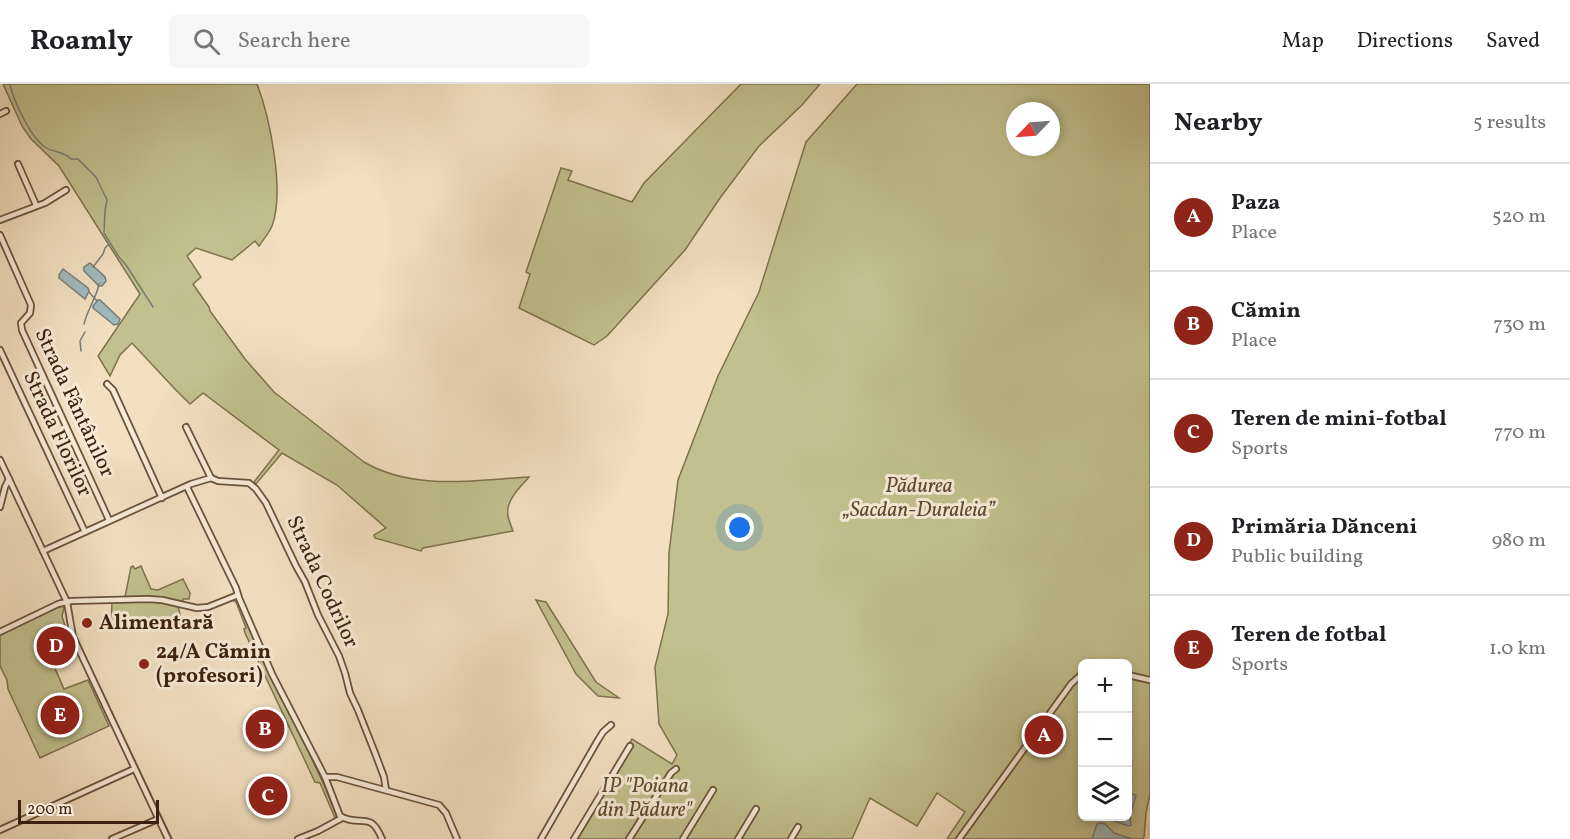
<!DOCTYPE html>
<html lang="en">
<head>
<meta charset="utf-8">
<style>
  :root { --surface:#fff; --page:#f6f6f6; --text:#202124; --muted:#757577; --line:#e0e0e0; --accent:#8f2418 }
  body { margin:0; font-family:Vollkorn,serif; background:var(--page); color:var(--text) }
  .controls { position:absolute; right:18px; bottom:18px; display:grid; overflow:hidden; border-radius:9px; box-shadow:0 3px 9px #0003 }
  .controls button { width:54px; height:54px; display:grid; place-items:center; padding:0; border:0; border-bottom:2px solid var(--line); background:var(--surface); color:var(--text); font:30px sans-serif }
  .compass { position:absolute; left:1006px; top:18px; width:54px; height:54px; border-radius:50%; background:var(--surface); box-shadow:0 3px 9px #0003; rotate:245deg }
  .scale { position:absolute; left:18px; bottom:15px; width:141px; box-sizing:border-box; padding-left:6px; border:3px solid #3c220e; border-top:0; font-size:16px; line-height:21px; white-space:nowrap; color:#3c220e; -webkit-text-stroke:4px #f7ebd7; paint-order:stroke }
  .you { position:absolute; left:740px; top:444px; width:21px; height:21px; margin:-15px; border:4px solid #fff; border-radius:50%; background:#1a73e8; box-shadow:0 0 0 9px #1a73e833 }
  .badge { display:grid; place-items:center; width:39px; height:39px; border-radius:50%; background:var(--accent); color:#fff; font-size:20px; font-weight:700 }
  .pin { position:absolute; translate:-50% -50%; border:3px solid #fff; box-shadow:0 2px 6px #0006 }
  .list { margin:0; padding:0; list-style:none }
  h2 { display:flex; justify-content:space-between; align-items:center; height:78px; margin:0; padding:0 24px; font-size:26px }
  h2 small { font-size:20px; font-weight:400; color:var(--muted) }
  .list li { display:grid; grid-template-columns:39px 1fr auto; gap:18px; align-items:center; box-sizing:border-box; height:108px; padding:0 24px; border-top:2px solid var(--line) }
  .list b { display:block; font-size:22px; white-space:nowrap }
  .list p { margin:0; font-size:20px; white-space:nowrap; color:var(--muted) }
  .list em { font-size:20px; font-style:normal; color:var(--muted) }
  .icon { flex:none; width:33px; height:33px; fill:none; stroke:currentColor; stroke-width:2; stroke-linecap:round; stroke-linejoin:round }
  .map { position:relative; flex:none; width:1150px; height:755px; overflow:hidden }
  header { display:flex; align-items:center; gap:36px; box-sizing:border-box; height:84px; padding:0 30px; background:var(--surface); border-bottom:2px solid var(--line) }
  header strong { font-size:28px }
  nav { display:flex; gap:33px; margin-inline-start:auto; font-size:21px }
  .search { width:420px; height:54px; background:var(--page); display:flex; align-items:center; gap:15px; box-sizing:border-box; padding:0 21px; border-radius:9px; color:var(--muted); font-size:22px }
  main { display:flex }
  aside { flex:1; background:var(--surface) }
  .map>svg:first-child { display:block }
  .green { fill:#c2c08e; stroke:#7f714e; stroke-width:1.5; fill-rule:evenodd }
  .water { fill:#a0babe; stroke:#787d78; stroke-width:1.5 }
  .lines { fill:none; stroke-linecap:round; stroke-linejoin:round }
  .stream { stroke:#787d78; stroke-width:1.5 }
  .minor-casing { stroke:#6a523b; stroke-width:8 }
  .minor { stroke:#f7ebd7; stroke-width:4.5 }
  .poi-dot { fill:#8f2418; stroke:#f7ebd7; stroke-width:2 }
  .labels { text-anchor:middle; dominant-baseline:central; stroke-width:6; stroke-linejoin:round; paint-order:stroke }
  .street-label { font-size:21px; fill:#3c220e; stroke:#f7ebd7 }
  .park-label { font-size:21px; font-style:italic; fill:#5e4a2e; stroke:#f7ebd7 }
  .poi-label { font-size:21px; font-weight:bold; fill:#3c220e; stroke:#f7ebd7; text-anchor:start }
</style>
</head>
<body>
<header>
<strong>Roamly</strong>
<div class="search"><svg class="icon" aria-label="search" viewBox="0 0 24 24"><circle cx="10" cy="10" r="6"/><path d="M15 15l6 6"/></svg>Search here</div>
<nav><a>Map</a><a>Directions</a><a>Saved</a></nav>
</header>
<main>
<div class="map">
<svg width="1150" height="755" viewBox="0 0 1150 755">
  <rect width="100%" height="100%" fill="#f2e0c1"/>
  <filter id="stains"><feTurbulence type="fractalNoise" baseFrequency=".00333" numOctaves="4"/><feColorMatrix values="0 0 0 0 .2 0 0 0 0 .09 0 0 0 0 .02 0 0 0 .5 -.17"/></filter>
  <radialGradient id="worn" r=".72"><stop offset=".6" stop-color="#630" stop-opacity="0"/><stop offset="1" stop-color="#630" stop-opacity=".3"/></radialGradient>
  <g class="green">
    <path d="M3 0H257C270 34 285 108 272 142 269 149 263 156 259 162L255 157 232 176 196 164 187 172 201 193 193 200 209 223 210 227 245 275 274 308 364 378C413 407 474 396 529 393 520 403 505 417 508 432 509 437 511 442 513 447L423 464 421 467 375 454 374 451 386 444 337 401 282 369 256 400 254 398 279 366 203 309 190 320 173 303 132 259 120 271 110 292 98 272 140 210 59 82 31 55 22 42Z"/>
    <polygon points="741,0 820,0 802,21 759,62 720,114 685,166 607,252 594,261 519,224 530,190 526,188 561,84 572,87 568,96 632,118 644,99"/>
    <path d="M857 0H1150V710L1146 729 1144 753 1143 755H947L965 728 937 709 917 742 870 714 852 755H572L632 655 672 680 677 671 659 640 655 583 668 530 669 469 678 396 718 292 759 208 806 58ZM1015 27H1051V63H1015ZM1082 580H1128V732H1082Z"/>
    <path d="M133 482 135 485 141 482 151 505 158 506 183 495 190 509 189 515H183V519C166 511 143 513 125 513L131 483Z"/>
    <polygon points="237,515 273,598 294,637 325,703 337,733 335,734 320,699 315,698 245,549 244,545 246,544 236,518 234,517"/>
    <polygon points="536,516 546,518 596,598 619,614 598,612 576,590"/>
    <polygon points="152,517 178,522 180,530 177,545 111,542 112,518"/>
    <polygon points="63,521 64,524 62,532 66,545 43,557 64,605 88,596 109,642 40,674 8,605 7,596 0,582 0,550"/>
    <polygon points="73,546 172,755 170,755"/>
    <polygon points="278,699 284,710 258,724 252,713"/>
  </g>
  <g class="water">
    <polygon points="90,179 105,193 106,197 102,202 99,202 84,187 84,183"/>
    <polygon points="63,185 88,204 89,207 85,215 59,194 59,191"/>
    <polygon points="98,216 100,216 120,235 118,240 114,241 93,224 93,222"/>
    <polygon points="1128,709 1136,711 1130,733 1131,741 1129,742 1114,737 1107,733 1128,732"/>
    <polygon points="1101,739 1105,740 1114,749 1132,755 1092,755 1097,740"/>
  </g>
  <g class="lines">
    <g class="stream">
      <path d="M10 0C13 16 31 54 45 63 53 69 64 67 71 75H78L96 93 107 116 105 126 104 149 119 173 126 181 153 223"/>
      <polyline points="93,183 103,170 105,164 109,160"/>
      <polyline points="89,208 97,217"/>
      <path d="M84 240C87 226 96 215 99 200"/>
      <polyline points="81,267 80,257 85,248"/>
    </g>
    <defs>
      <g id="minor">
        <polyline points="0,30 6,27"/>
        <polyline points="18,80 36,121"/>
        <polyline points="0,136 45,119 66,106"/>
        <polyline points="0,151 31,221 30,229 21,239 22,246 109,436"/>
        <polyline points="0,266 85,448"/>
        <polyline points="107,300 113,306 162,414"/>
        <polyline points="186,343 211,394 218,397 249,399 256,405 266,419 296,482 305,498 318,531 339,572 345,589 350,609 358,626 375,669 384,693 386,706"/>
        <polyline points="0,376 67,518 73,553 168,755"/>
        <path d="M187 403 236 504 239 514 272 590 325 693 340 732C360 744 370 725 382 755"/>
        <polyline points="0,423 5,403 9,395"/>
        <polyline points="43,467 191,400 211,394"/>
        <polyline points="0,548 58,520 71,517 148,515 162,516 197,524 208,523 238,511"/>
        <polyline points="1128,591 1150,596"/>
        <polyline points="325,693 337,693 439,721 446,729 457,755"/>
        <polyline points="0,746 134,685"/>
        <polyline points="112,755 158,735"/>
        <polyline points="298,755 318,747 342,734"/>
        <polyline points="541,755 598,656 603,648 611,641"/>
        <polyline points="574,755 630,662"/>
        <polyline points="629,755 671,689 676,685"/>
        <polyline points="683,755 713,706"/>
        <polyline points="738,755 756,725"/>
        <polyline points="791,755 798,743"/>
        <polyline points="959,755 1071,600 1082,590"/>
      </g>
    </defs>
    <use href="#minor" class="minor-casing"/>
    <use href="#minor" class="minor"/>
  </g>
  <g class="poi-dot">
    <circle cx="87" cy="539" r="6"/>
    <circle cx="144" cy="580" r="6"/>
  </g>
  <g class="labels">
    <g class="street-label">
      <text transform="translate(74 319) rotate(65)">Strada Fântânilor</text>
      <text transform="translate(57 350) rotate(65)">Strada Florilor</text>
      <text transform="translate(322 498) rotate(65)">Strada Codrilor</text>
    </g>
    <g class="park-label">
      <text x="919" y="402">Pădurea<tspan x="919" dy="24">„Sacdan-Duraleia”</tspan></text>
      <text x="645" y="702">IP "Poiana<tspan x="645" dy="24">din Pădure"</tspan></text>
    </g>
    <g class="poi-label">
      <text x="99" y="539">Alimentară</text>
      <text x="156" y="568">24/A Cămin<tspan x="156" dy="24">(profesori)</tspan></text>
    </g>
  </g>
  <rect width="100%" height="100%" filter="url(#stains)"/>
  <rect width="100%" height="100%" fill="url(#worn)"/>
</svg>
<div class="controls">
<button>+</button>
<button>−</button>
<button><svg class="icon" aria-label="layers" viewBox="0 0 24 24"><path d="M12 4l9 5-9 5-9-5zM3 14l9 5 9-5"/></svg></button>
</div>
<svg class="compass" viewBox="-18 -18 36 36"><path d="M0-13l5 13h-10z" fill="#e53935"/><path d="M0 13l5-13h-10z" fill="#757577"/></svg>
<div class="scale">200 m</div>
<div class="you"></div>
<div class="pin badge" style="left:1044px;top:651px">A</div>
<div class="pin badge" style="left:265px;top:645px">B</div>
<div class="pin badge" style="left:268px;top:712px">C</div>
<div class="pin badge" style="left:56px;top:562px">D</div>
<div class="pin badge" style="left:60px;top:631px">E</div>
</div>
<aside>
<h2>Nearby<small>5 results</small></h2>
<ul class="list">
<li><span class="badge">A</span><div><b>Paza</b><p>Place</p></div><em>520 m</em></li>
<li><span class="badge">B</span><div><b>Cămin</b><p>Place</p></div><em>730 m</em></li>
<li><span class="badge">C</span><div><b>Teren de mini-fotbal</b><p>Sports</p></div><em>770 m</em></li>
<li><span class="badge">D</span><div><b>Primăria Dănceni</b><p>Public building</p></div><em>980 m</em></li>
<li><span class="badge">E</span><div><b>Teren de fotbal</b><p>Sports</p></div><em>1.0 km</em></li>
</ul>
</aside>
</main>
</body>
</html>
